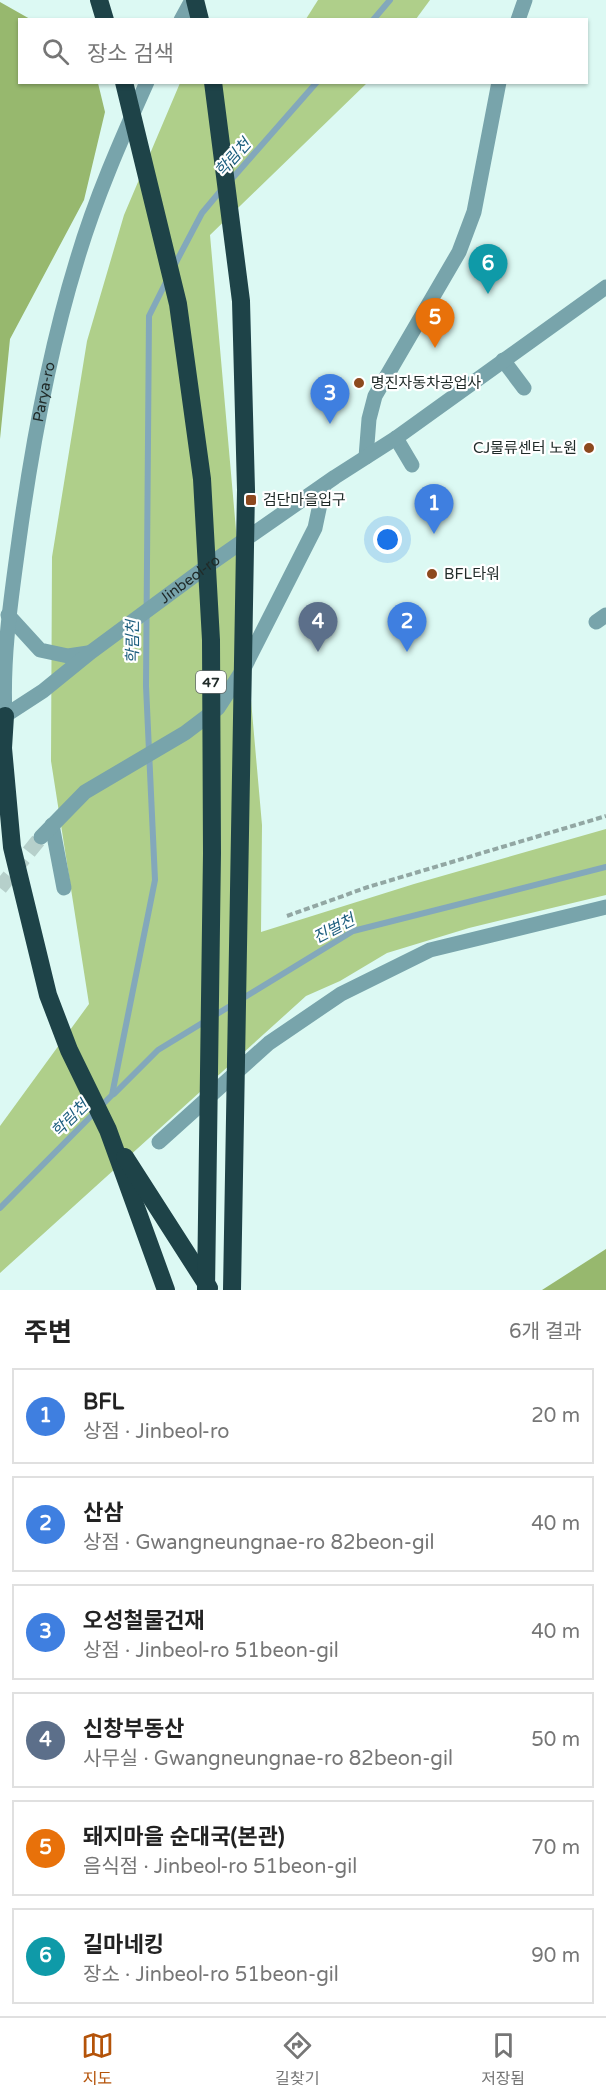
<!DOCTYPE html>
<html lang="ko">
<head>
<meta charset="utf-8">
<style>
  :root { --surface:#fff; --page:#f6f6f6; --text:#222; --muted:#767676; --line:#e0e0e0; --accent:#b45309 }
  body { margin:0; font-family:"Varela Round","Noto Sans KR",sans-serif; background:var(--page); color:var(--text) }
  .you { position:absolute; left:388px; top:540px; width:21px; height:21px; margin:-15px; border:4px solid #fff; border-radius:50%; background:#1a73e8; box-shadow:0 0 0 9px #1a73e833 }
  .badge { display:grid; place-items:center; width:39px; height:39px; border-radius:50%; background:var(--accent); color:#fff; font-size:20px; font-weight:700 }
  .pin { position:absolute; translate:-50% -50px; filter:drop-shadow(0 2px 3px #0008) }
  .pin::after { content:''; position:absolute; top:32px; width:21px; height:18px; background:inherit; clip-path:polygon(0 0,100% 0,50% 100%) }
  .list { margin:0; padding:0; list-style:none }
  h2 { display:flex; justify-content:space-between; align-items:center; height:78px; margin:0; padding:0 24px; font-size:26px }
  h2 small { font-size:20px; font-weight:400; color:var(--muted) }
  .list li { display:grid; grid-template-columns:39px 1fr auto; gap:18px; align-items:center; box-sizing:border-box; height:96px; margin:0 12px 12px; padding:0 12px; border:2px solid var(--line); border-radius:0px }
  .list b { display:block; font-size:22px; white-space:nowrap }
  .list p { margin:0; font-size:20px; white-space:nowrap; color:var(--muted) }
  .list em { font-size:20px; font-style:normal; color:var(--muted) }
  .icon { flex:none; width:33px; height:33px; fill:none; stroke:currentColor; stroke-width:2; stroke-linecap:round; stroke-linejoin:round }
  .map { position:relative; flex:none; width:606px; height:1290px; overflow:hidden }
  .search { position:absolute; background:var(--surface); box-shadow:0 2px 4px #0004; left:18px; right:18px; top:18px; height:66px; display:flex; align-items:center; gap:15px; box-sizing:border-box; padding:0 21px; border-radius:0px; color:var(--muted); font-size:22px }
  .sheet { height:726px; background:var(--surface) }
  nav { display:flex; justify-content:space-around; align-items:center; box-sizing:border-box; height:84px; border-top:2px solid var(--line); background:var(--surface); font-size:16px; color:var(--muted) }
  nav a { display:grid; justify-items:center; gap:3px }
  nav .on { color:var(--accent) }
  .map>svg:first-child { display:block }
  .green { fill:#afcf8a }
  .forest { fill:#97b86e }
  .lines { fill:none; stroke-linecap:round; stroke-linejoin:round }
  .stream { stroke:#83a8bb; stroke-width:6 }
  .minor-tunnel { stroke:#b6d0cb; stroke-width:15; stroke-dasharray:15 8; stroke-linecap:butt }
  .path { stroke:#92a7a3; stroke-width:4; stroke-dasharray:6 3; stroke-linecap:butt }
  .minor { stroke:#78a4ab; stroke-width:15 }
  .highway { stroke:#1e4348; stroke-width:18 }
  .highway-bridge { stroke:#1e4348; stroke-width:18 }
  .poi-dot { fill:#8d491e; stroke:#fff; stroke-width:2 }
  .labels { text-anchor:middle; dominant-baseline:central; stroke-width:4.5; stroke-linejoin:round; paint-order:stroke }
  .shield { fill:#fff; stroke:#636b69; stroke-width:1.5 }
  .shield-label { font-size:14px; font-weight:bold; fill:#202b29 }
  .poi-label { font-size:15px; fill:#202b29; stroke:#fff; text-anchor:start }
  .street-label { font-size:15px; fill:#202b29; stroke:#fff }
  .water-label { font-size:16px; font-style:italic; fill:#1d5e7e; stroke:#fff }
</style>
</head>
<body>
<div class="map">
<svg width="606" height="1290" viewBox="0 0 606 1290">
  <rect width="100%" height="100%" fill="#dcf9f3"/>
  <g class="green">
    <polygon points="318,0 430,0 416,19 306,19"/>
    <polygon points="180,83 367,83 210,235 262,825 261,932 414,884 606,829 606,895 469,928 387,953 340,981 306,996 0,1273 0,1126 89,1004 51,761 52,557 87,341 124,215"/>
  </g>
  <g class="forest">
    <polygon points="0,2 30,19 20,20 20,82 98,83 105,112 84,200 10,339 0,439"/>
    <polygon points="606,1249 606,1290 542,1290"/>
  </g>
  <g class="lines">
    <g class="stream">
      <polyline points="373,20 390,0"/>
      <polyline points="230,181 317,82"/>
      <polyline points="173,268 202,213 223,188"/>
      <polyline points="114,1094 158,1050 353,931 606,867"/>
      <polyline points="0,1208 112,1095 155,880 146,686 149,316 167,280"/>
    </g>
    <polyline class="minor-tunnel" points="0,888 41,837"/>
    <polyline class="path" points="287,916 368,887 606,816"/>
    <g class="minor">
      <polyline points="181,20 192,0"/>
      <polyline points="518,20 525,0"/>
      <polyline points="503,360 524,388"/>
      <polyline points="396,438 412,465"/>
      <polyline points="366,457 369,419 375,396 459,252 474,212 499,82"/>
      <polyline points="8,615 40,650 68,656 88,653"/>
      <polyline points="596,622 606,615"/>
      <path id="s1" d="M5 716C2 657 11 599 19 540 32 445 49 351 77 260 95 199 121 140 147 82"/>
      <path id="s2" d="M0 719 43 691 91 652 210 564 335 477 396 438 606 287"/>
      <polyline points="52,825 64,888"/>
      <polyline points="41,837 85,792 185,733 218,708 244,668 315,528 324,485"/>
      <polyline points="159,1142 269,1043 341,994 430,950 606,907"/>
    </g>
    <g class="highway">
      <polyline points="99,0 105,20"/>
      <polyline points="195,0 200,20"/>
      <polyline points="5,716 3,748 12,847 48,995 69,1050 108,1130 166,1290"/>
      <polyline points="125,1157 209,1288"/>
    </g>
    <g class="highway-bridge">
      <polyline points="124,82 178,304 202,479 211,640 212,853 206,1290"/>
      <polyline points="213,82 241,301 246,490 232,1290"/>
    </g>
  </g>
  <g class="poi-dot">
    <circle cx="359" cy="383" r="6"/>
    <circle cx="589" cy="448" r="6"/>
    <rect x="245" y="494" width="12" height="12" rx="3"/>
    <circle cx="432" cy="574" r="6"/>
  </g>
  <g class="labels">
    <rect class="shield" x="196" y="671" width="30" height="22" rx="4.5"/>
    <g class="shield-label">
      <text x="211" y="682">47</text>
    </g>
    <g class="poi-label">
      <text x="371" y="383">명진자동차공업사</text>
      <text x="577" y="448" text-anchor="end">CJ물류센터 노원</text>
      <text x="263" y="500">검단마을입구</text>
      <text x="444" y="574">BFL타워</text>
    </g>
    <g class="street-label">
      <text stroke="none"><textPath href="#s1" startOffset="327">Parya-ro</textPath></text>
      <text stroke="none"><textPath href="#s2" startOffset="236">Jinbeol-ro</textPath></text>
    </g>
    <g class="water-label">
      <text transform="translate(233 158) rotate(-48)">학림천</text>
      <text transform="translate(133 642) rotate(-90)">학림천</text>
      <text transform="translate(334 929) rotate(-27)">진벌천</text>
      <text transform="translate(70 1119) rotate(-45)">학림천</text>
    </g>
  </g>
</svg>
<div class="you"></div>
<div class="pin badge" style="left:434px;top:534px;background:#3f7fe0">1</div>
<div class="pin badge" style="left:407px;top:652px;background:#3f7fe0">2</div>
<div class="pin badge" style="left:330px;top:424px;background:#3f7fe0">3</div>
<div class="pin badge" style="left:318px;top:652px;background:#5c6f8a">4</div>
<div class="pin badge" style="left:435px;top:348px;background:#e8710a">5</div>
<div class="pin badge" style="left:488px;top:294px;background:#0f9aa8">6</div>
<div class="search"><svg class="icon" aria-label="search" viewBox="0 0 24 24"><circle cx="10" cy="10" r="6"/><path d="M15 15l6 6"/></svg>장소 검색</div>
</div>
<section class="sheet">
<h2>주변<small>6개 결과</small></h2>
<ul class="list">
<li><span class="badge" style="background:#3f7fe0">1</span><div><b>BFL</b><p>상점 · Jinbeol-ro</p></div><em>20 m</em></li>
<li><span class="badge" style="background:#3f7fe0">2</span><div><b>산삼</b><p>상점 · Gwangneungnae-ro 82beon-gil</p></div><em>40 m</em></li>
<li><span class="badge" style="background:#3f7fe0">3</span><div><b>오성철물건재</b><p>상점 · Jinbeol-ro 51beon-gil</p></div><em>40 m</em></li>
<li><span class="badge" style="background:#5c6f8a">4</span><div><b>신창부동산</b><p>사무실 · Gwangneungnae-ro 82beon-gil</p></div><em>50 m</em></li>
<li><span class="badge" style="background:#e8710a">5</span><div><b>돼지마을 순대국(본관)</b><p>음식점 · Jinbeol-ro 51beon-gil</p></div><em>70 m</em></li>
<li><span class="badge" style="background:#0f9aa8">6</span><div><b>길마네킹</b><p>장소 · Jinbeol-ro 51beon-gil</p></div><em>90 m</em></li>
</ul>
</section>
<nav>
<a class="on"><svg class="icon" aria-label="map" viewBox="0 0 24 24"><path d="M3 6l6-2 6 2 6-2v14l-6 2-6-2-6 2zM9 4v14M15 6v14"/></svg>지도</a>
<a><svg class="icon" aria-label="directions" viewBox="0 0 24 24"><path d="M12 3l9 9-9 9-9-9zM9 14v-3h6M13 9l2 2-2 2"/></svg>길찾기</a>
<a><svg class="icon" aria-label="saved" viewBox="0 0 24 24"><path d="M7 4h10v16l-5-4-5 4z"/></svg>저장됨</a>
</nav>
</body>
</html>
